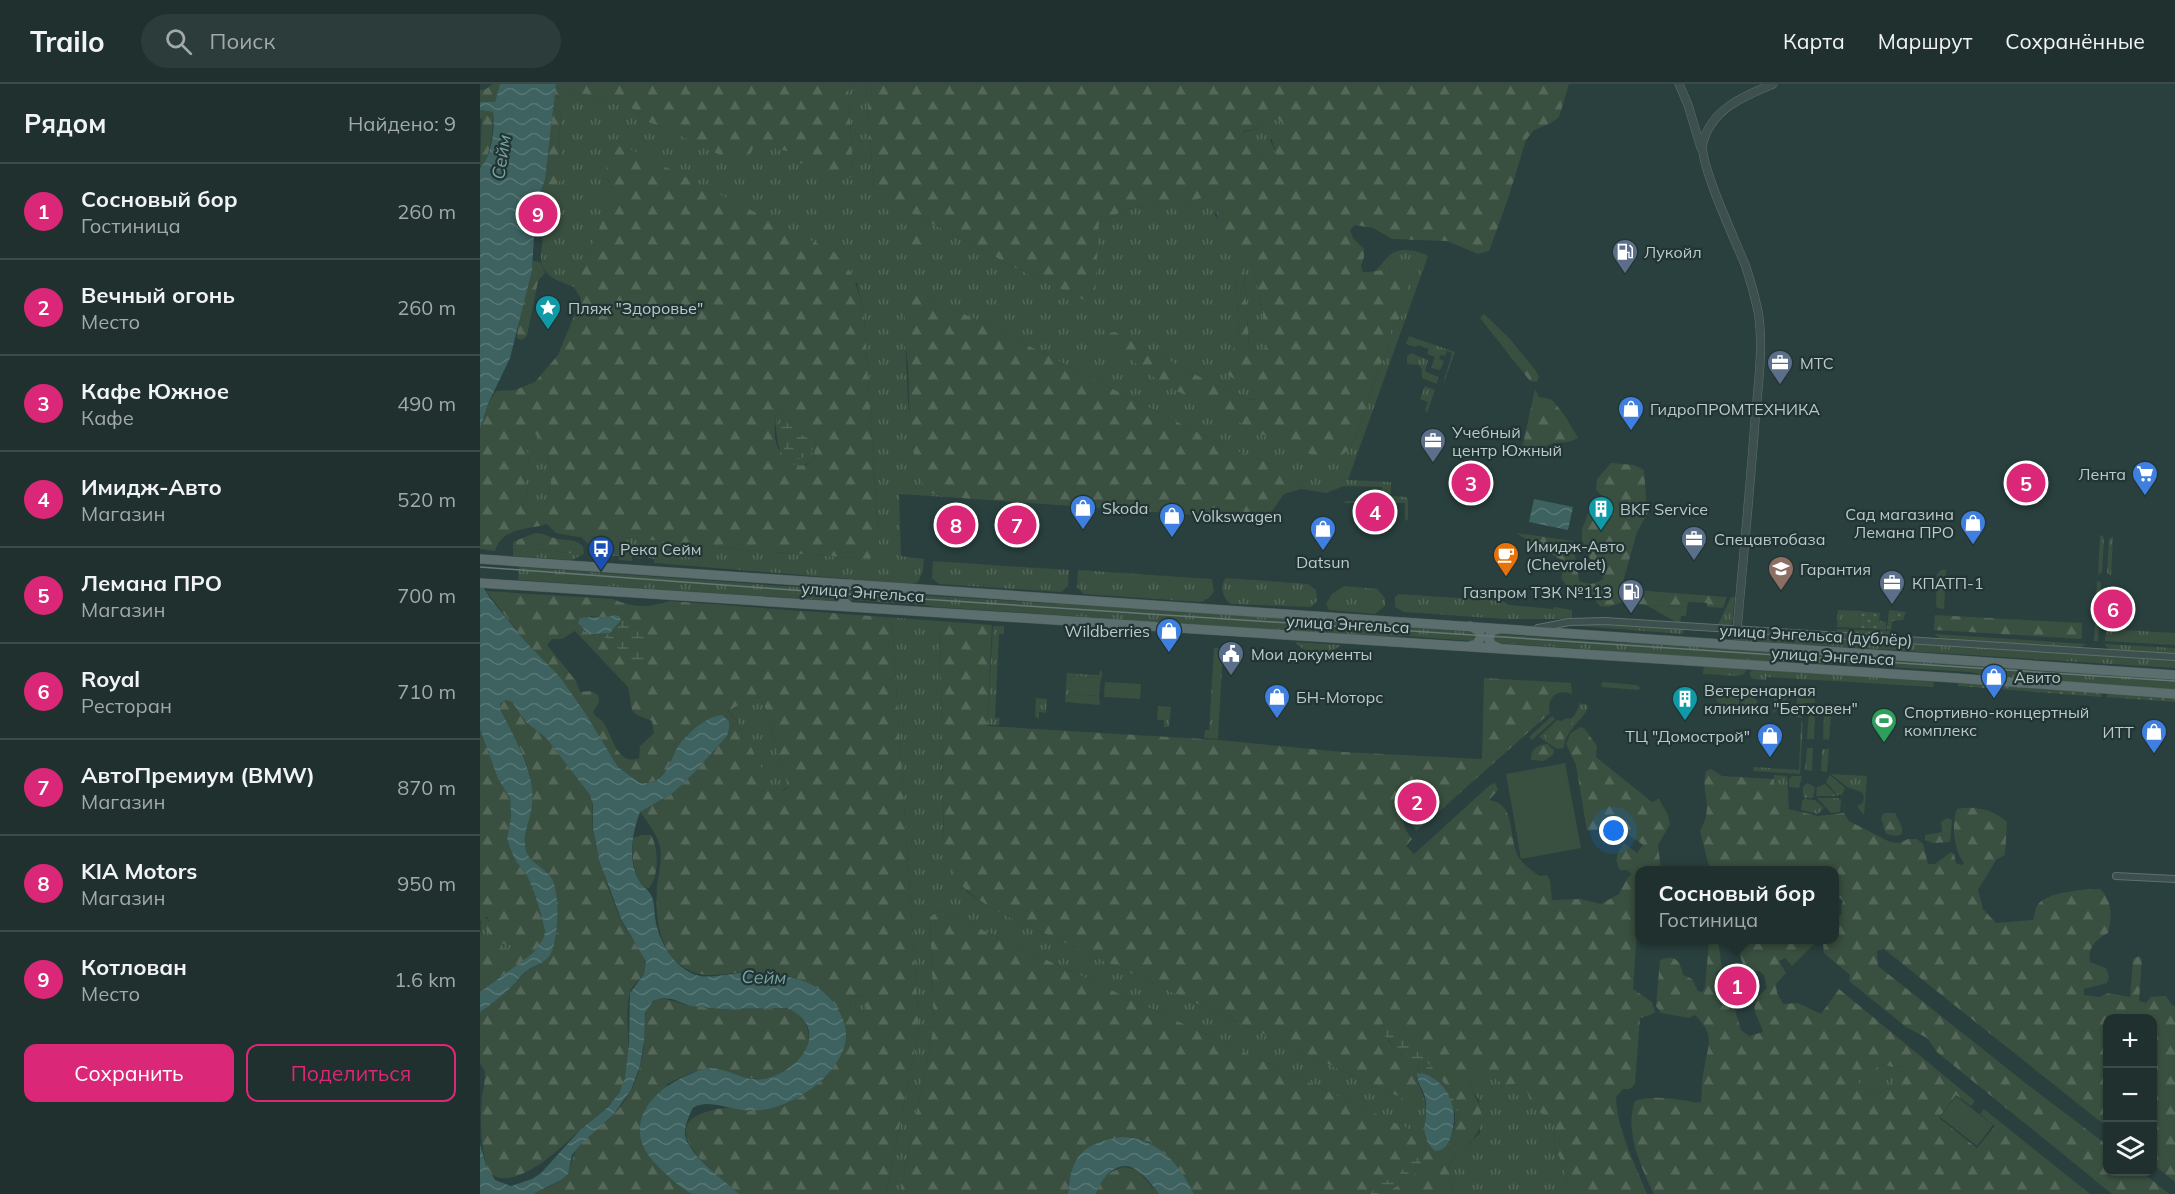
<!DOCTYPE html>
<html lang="ru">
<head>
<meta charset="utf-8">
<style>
  :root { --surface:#1f302e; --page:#2c3c3a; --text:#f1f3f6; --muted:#a1a9aa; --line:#3c4b4a; --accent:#db2777 }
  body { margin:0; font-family:Mulish,sans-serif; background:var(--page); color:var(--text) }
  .controls { position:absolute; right:18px; bottom:18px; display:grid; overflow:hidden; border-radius:12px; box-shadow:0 2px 4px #0004 }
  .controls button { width:54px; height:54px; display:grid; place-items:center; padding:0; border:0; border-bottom:2px solid var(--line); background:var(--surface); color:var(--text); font:30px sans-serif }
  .you { position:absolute; left:1134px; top:747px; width:21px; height:21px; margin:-15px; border:4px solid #fff; border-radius:50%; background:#1a73e8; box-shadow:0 0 0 9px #1a73e833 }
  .badge { display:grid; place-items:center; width:39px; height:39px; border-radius:50%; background:var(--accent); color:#fff; font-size:20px; font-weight:700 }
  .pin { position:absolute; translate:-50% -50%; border:3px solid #fff; box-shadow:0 2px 6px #0006 }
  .popup { position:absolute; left:1155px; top:782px; width:204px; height:78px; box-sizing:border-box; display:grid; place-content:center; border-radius:12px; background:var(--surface); filter:drop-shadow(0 2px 4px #0005); font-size:20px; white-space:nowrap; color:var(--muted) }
  .popup b { font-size:22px; color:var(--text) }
  .popup::after { content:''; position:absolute; left:50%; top:100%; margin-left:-12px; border:12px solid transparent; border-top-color:var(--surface) }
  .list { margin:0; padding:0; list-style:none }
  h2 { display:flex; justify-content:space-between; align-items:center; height:78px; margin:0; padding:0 24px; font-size:26px }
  h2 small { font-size:20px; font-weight:400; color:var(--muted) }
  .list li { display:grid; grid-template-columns:39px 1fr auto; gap:18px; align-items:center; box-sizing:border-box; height:96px; padding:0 24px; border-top:2px solid var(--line) }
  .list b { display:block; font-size:22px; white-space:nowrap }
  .list p { margin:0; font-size:20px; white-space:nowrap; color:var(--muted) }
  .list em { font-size:20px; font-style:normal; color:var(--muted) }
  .actions { display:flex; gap:12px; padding:18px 24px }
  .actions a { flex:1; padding:14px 0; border:2px solid var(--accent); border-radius:12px; text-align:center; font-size:21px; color:var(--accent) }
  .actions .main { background:var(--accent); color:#fff }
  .icon { flex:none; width:33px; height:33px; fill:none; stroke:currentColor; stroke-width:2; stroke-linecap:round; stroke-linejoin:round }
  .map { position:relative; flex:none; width:1695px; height:1110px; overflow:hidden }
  header { display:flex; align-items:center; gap:36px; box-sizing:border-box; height:84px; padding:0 30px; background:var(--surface); border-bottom:2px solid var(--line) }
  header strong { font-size:28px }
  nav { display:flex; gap:33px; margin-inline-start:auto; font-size:21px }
  .search { width:420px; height:54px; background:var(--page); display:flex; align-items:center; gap:15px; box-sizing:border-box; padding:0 21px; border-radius:33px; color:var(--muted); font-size:22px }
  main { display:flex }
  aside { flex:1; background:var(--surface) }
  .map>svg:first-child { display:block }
  .grass { fill:url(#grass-tufts) }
  .forest { fill:url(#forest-firs); fill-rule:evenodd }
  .wetland { fill:url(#wetland-marsh) }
  .cemetery { fill:url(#cemetery-stones) }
  .park { fill:url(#park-dots) }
  .pitch { fill:#394f3f }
  .water { fill:url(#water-waves) }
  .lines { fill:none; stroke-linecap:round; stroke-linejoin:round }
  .minor-casing { stroke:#5e706e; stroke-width:8 }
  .tertiary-casing { stroke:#5e706e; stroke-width:9 }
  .primary-casing { stroke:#4a5c5a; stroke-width:10 }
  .minor { stroke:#3d504e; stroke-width:6 }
  .tertiary { stroke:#3d504e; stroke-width:8 }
  .primary { stroke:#5c6f6e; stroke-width:9 }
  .tram { stroke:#647977; stroke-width:1.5 }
  .labels { text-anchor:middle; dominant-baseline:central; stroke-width:4.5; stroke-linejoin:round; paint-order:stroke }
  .poi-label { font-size:16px; fill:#bacac9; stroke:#223534; text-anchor:start }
  .street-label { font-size:16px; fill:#bacac9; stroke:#223534 }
  .water-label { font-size:18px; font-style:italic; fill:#77a5a1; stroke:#223534 }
</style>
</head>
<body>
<header>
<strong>Trailo</strong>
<div class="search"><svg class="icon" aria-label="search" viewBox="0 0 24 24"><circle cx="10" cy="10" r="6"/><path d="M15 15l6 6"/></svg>Поиск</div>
<nav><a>Карта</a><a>Маршрут</a><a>Сохранённые</a></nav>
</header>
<main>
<aside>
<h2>Рядом<small>Найдено: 9</small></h2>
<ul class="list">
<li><span class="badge">1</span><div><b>Сосновый бор</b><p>Гостиница</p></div><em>260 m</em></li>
<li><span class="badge">2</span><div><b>Вечный огонь</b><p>Место</p></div><em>260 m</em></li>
<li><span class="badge">3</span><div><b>Кафе Южное</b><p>Кафе</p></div><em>490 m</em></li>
<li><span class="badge">4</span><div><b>Имидж-Авто</b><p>Магазин</p></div><em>520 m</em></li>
<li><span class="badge">5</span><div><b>Лемана ПРО</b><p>Магазин</p></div><em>700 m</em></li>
<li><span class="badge">6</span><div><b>Royal</b><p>Ресторан</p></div><em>710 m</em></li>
<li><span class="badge">7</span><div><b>АвтоПремиум (BMW)</b><p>Магазин</p></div><em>870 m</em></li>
<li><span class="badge">8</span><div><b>KIA Motors</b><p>Магазин</p></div><em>950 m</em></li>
<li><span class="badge">9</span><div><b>Котлован</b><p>Место</p></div><em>1.6 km</em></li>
</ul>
<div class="actions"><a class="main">Сохранить</a><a>Поделиться</a></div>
</aside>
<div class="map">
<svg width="1695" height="1110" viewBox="0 0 1695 1110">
  <defs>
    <pattern id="grass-tufts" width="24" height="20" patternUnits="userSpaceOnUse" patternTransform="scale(1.5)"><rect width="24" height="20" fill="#394f3f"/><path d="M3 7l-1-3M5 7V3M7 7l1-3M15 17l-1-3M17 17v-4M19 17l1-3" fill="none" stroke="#546759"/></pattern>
    <pattern id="forest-firs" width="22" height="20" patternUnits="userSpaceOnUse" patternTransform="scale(1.5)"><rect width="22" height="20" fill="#394f3f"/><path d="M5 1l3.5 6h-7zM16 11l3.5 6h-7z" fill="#546759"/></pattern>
    <pattern id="wetland-marsh" width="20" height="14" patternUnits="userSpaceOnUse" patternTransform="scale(1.5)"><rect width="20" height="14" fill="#394f3f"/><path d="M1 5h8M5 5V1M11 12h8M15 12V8" fill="none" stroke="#546759"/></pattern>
    <pattern id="cemetery-stones" width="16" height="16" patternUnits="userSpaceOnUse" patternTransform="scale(1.5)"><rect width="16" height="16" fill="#394f3f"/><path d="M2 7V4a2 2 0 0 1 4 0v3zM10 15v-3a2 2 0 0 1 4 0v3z" fill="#546759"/></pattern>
    <pattern id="park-dots" width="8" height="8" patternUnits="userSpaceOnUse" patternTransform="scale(1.5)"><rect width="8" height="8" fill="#394f3f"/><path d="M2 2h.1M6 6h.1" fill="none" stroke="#546759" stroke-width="1.8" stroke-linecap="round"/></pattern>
    <pattern id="water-waves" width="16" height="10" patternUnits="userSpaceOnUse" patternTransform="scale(1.5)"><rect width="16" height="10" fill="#3d6260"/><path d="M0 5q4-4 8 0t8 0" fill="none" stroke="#577775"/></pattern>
  </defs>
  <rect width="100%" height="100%" fill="#29403e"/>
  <g class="grass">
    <path d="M368 0H386L394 105 417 125 438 132 538 185 604 216 616 165 619 139 647 125 682 120H700L726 113 733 114 737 120 735 131 752 163 768 175 773 181 783 228V247L788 255V261L784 265 773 267 769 262 764 189H756L759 259 749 292 781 309 780 313 774 316 768 315 741 304 635 248 631 265 870 365 882 336 898 286 908 266 911 246 921 232 910 184 893 189C900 183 904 176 910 171 920 162 939 167 948 172L868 396 911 398V412L926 413 928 415V435L925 437V419H865V417H902V403L864 402 846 409 821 405 822 400C804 381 773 373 750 365L526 250 442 210 425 248 428 318 437 382 448 408 466 413 419 410 421 472 444 475 443 487 438 498 431 500 174 479V475L162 472V474L152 473V477L139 476V472H130V476L123 474 101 453 135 452 263 466 388 475 399 466 384 230 377 199 127 94 131 101 121 140 94 203C56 190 59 183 64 146L60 143 62 120 56 119 65 96 67 100 83 82V73L79 61 81 28 73 25 74 12 84 13 92 9 105 10 137 21H148L168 38 184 44 282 60 311 68 318 78 373 88Z"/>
    <polygon points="797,34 805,41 805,45 790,56 797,71 796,75 784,78 779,69 762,51 764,48 779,44 788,35"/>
    <polygon points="929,252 975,268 963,301 972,269 967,267 965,272 960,271 959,275 964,277 960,286 951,284 955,273 947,270 949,265 938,261 936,263 926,260"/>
    <polygon points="931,269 948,276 945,287 958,293 957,300 942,294 942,286 939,281 927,280 927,272"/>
    <polygon points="945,302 955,306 947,329 945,326 948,318 940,315"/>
    <path d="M300 329 307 332 312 339 334 351 336 360 333 376C302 399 294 354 296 331Z"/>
    <path d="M55 350C65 356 71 378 71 390 72 398 67 420 63 428L44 425 43 419 48 409 44 392 49 381 47 366 50 351Z"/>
    <polygon points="1622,451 1624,454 1622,488 1618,491 1620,452"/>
    <polygon points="1633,452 1631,492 1627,489 1629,455"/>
    <polygon points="35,457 36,467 41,469 59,465 102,471 92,476 33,472 33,459"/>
    <polygon points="453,477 589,486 588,502 581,508 459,500 452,494"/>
    <polygon points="39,483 359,506 357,512 358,517 38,496"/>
    <polygon points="598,486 732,495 734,508 729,514 720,518 604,510 597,503"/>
    <polygon points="1461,486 1466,486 1464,525 1457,524 1456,521 1457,490"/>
    <path d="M746 494 828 500 836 506 837 517 831 523 751 520C743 515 739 502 746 494Z"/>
    <polygon points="1617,496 1621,499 1618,557 1614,557"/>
    <polygon points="864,502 897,505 905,514 905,522 895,530 849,526 846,520 852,510"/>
    <polygon points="369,507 911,540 926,543 992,548 997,551 995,556 992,557 926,552 910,553 456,523 445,521 369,516 366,513 366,509"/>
    <polygon points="919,510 1023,517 1029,521 1073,525 1075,523 1092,526 1092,535 1024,535 924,528 915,523 915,513"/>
    <polygon points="1251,513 1255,513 1252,539 1248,543 1237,543"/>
    <polygon points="1166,521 1207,523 1206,532 1201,532 1200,539 1196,538"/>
    <polygon points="1358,526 1380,527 1378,544 1357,543"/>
    <polygon points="405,533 460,537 464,766 487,808 514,826 946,1025 945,1036 937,1049 460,826 450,833 454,941 420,1110 406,1110 439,943 412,541"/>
    <polygon points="1126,538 1204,545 1203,550 1085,541"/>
    <polygon points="513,542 524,542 524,550 519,550 515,634 520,634 519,641 507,641"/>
    <polygon points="1626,545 1695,549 1695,561 1625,557"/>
    <polygon points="1268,549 1695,574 1695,584 1270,557 1266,554"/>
    <polygon points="1017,550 1123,558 1176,559 1376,574 1378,577 1375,581 1295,577 1285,578 1141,570 1122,566 1017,559 1013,554"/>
    <polygon points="1454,550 1606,560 1599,564 1462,556"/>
    <path d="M815 558 861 561C847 572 827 572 815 558Z"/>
    <polygon points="1624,560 1695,564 1695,571 1631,567"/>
    <polygon points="734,564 743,564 738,655 724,654 725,646 729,646"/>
    <polygon points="1394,575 1695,593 1695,607 1505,591 1490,588 1394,582 1391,578"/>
    <polygon points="1224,582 1264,585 1266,587 1264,590 1257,592 1223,590"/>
    <polygon points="1274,586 1450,596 1454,599 1453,603 1286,593 1286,596 1273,595 1270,592 1270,588"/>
    <polygon points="620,587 622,587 622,594 620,594 591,592 590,610 619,612 620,621 585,618 587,589 619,591"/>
    <polygon points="1123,598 1157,601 1160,604 1158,606 1122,603 1121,600"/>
    <polygon points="1244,608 1260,609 1259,623 1249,629 1236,616"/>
    <polygon points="1262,609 1271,610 1278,618 1264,629 1261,623"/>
    <polygon points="1328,609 1327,614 1335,615 1335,619 1324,619 1322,634 1316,633 1317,613 1320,610"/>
    <polygon points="1294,611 1309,612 1293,630"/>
    <path d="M278 613 283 619 287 628 308 703 298 709 294 708 290 703 269 659 263 654 258 638 248 626C258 622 267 615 278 613Z"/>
    <polygon points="556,614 567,615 566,629 559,628 559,635 555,632"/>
    <path d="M1100 619 1107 621 1108 624C1101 638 1085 647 1084 664L1077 665 1059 653 1077 636C1093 640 1096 629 1100 619Z"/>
    <polygon points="678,622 691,623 689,643 684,643 684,636 677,636"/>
    <polygon points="1329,629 1335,630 1334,655 1327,655"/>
    <polygon points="1344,630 1351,630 1349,656 1343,655"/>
    <polygon points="1072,632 1075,635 1052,656 1049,653"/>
    <polygon points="1321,637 1323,639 1320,690 1273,687 1274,683 1319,686"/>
    <polygon points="1327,664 1333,664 1332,687 1325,686"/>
    <polygon points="1342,665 1349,665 1347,688 1341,687"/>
    <polygon points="1351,690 1387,692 1384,731 1377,722 1383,719 1384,713 1382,708 1367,703"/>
    <polygon points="1294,691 1307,692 1309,725 1295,722"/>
    <polygon points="1350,691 1365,704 1362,711 1357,711 1346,698"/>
    <polygon points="1312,692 1322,692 1319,704 1309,703 1309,695"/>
    <polygon points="1327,699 1335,703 1333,714 1325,714 1323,711 1323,703"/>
    <polygon points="1345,700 1357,712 1336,712 1337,703"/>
    <polygon points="1337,714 1358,714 1361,716 1360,728 1351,729"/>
    <polygon points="1325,715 1335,716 1344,724 1338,730 1321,726 1322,717"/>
    <polygon points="938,727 947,738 936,747 931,737 933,732"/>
    <path d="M4 832 10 838 8 848C18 866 35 859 51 852L54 854 51 861C40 864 13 869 6 858 3 855 4 852 2 849 0 842 0 839 4 832Z"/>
    <path d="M383 911 387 915 385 927 375 930 370 922C371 913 375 912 383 911Z"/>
    <polygon points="1402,980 1412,983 1422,982 1426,986 1425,988 1417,988 1412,1004 1404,1005 1398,1011 1394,1008 1386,1010 1378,998 1380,993"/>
    <polygon points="1002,990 1015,993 1025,1001 1040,1000 1047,1007 1052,1023 1072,1037 1075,1042 1074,1062 1083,1081 1089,1110 970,1110 972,1104 968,1080 1000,1049 999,1016 989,1002 991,994"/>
  </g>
  <g class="forest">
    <polygon points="13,0 20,0 15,18 0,18 0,6 6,5"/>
    <polygon points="76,0 368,0 373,88 371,93 361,96 318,78 311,68 275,60 271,69 261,77 246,74 184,44 168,38 148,21 137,21 105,10 92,9 84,13 74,12"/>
    <path d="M386 0H1089L1079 33 1071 39 1054 46 1046 56 1027 118 1009 167 998 170 967 157 912 155 893 144 875 141 870 146 873 154 884 165V173L881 182 883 188C896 189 907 183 921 185L928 195 927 216 921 232 911 246 908 266 898 286 882 336 870 365 859 373 852 375 840 374 790 354 683 300 646 272 631 265 625 258V252L629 249 635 248 741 304 768 315 774 316 780 313V309L749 292 745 285 751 267 759 259 756 189 757 183 760 182 763 184 764 189 769 262 773 267 784 265 788 261V255L783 247V228L773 181C765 170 751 166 744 155 735 143 739 125 733 114L726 113 700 120H682L647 125 619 139 615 212 611 216H604L538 185 438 132 417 125 400 116 394 105ZM797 34 805 41V45C784 49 793 57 797 71L795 75 784 78 779 69 762 51 764 47 779 44 788 35Z"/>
    <polygon points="73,25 81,28 79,61 83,73 83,91 79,98 74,101 67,100 65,96"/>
    <path d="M0 26 13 28C13 45 12 68 2 82H0L2 34 0 35Z"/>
    <path d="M133 61 148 64 354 168C374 187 378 204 384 230L399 466 389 475 263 466 135 452 98 453 76 449 67 440C48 446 22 443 15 467L0 465V345L8 320 16 307 35 306 55 298 78 271 101 215 94 203 121 140 131 101 127 94 126 70ZM300 329 307 332 312 339 333 351 336 360 333 376 326 381 315 382C294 366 293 356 296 331ZM55 350C65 356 71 378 71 390 72 400 67 418 63 427L44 425 43 419 48 409 44 392 49 381 47 366 50 351Z"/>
    <polygon points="427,144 448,154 450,161 446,166 440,169 420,157 419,150 420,146"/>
    <polygon points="53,177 60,178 65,189 58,197 47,252 42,256 37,254 38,243"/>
    <path d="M442 210 526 250 750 365C773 373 805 381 822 400L821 405 804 410 792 427 778 436 741 438 729 432 466 413 447 408C427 373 430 321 428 281 426 261 420 232 431 213Z"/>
    <polygon points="1004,230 1030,255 1056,287 1059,293 1057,298 1050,297 1000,234"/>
    <polygon points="1055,305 1059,313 1070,315 1073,317 1085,332 1098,354 1089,358 1074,359 1043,371 1041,369"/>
    <path d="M1131 379 1154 381 1164 386 1167 424 1170 425 1157 448 1141 505 1247 513 1243 524 1227 523V519L1208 518 1207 523 1166 521 1143 518 1128 523 1120 522C1110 510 1102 502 1086 501L1081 494 1085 478 1036 449 1093 457 1099 497C1111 501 1113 501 1123 495L1124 480 1110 475 1102 456V445L1109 427 1115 421 1123 418 1122 412 1116 406 1117 395Z"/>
    <path d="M55 449C63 449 67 452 74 454 85 457 95 454 103 462L104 469 102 471 59 465 41 469 36 467 35 457Z"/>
    <path d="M6 507 133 515C151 524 170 524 189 517L405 533 412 541 439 943 406 1110H259C243 1096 182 1052 216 1032 225 1028 237 1024 247 1024 251 1023 256 1025 260 1026 272 1028 284 1026 296 1023 316 1018 336 1004 348 988 358 977 367 964 366 948 366 939 360 931 356 923 337 893 296 887 263 888 240 890 221 896 202 882 178 866 175 830 177 803 178 790 183 776 180 763 177 750 168 738 160 728L193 709 214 689 247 652 249 637 245 633C229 639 216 644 204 656 188 673 190 701 160 699L138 683 80 593 44 556ZM134 531 135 543 132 547 105 548 101 541 111 532 125 534ZM95 547 148 603 152 626 157 631 172 637 174 649 160 662 159 674C138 682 133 655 125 641 122 634 115 634 113 628L119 618 118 611 111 607 100 608 96 597 67 561 72 555H82ZM278 613 283 619 287 628 308 703 305 706 294 708 269 659 263 654 258 638 248 627C257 622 268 615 278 613ZM383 911 387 915 385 927 375 930 370 922C371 913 375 912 383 911Z"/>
    <polygon points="1455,531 1602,539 1602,555 1454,546"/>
    <path d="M460 537 512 541 507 642 739 656 863 668 1002 675 1004 594 1091 599 1092 610C1078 604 1066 613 1070 629L963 724 950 708 931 716 933 720C919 731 922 743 932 755L926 762 934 770 1010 701 1015 699 1018 706 1009 716C1037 720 1028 753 1038 772 1042 780 1052 786 1059 792L1067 791 1070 796 1072 816 1100 815 1121 820 1139 810 1148 793 1152 790 1147 786H1140C1133 775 1138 769 1144 759L1157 769 1163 761C1140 744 1135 743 1107 747L1096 681 1086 660 1090 650 1100 643 1104 644 1117 662 1116 673 1172 718 1179 715 1188 731 1190 740 1178 761 1181 786H1160L1159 817 1153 905 1172 918 1175 928 1170 931 1160 934 1155 1000 1150 1005H1143L1136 1013C1137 1046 1155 1079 1167 1110H1089L1083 1081 1074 1062 1075 1042 1072 1037 1052 1023 1047 1007 1040 1000 1024 1001C1012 991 1006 988 991 994L989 1002C1016 1042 996 1052 968 1080L972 1104 970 1110H714L670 1058 650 1053 589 1096 588 1110H420L454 941 450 833 460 826 937 1049 945 1036V1054L968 1061 978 1032 917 950 908 942V957C919 963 934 969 938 982 939 987 936 991 937 996 941 1008 945 1011 946 1025L514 826C483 805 477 802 464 766Z"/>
    <path d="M26 616 32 618 47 638 66 654 110 711C115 722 111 735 113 747 119 777 128 805 140 834 144 844 166 874 166 881 166 894 153 898 150 908 142 940 157 974 140 1007 131 1023 114 1033 101 1045 83 1062 35 1110 9 1089 0 1066 0 1037 2 1013 3 1006 5 997 5 990 5 985 1 982 0 978 0 963 0 943 0 928 18 917 30 902 45 889 51 883 59 882 65 876 87 855 73 813 67 788 61 784 53 780 49 774 37 759 52 719 51 700 49 675 32 650 21 627L20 621Z"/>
    <polygon points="1088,634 1092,636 1093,640 1079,662 1066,655 1066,651 1084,635"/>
    <path d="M0 645 18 695 30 714 31 733 27 755 29 761 35 776 46 790 53 805 61 830 65 848 63 855 54 869 0 908V846C3 850 4 855 7 859 15 868 40 864 51 861L54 854 51 852C33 860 16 868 6 844L10 838 7 833H4L0 838Z"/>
    <path d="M1067 660 1074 666 1073 671 1064 677 1051 676C1050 666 1058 660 1067 660Z"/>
    <path d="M1231 685 1242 692 1294 695 1296 722 1338 732 1364 729 1369 737 1410 758 1420 759 1428 755H1437L1443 760 1448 780H1455L1471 768 1474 770 1476 779 1481 781 1484 779C1474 767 1471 740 1477 725 1495 721 1515 726 1527 738L1525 771 1516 776 1498 806 1503 825 1516 839 1553 836C1554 832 1555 826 1557 822 1564 808 1605 805 1620 805 1633 817 1632 833 1628 849 1615 856 1608 863 1610 878L1626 884 1629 892 1627 899 1604 905V911L1619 913 1629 909 1650 913 1653 875 1659 872 1662 875 1659 917 1666 919 1671 913 1686 912 1692 921 1695 922V1098L1673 1080 1672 934H1628L1627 1043 1404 865 1397 867 1398 882 1548 1001 1627 1061 1628 1088H1662L1689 1110H1632L1457 968 1447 954 1426 943 1369 897 1370 891 1344 869 1343 860H1334L1312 882 1305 874 1299 877 1306 889 1296 900 1297 909 1303 920 1318 919 1341 930 1359 905 1495 1017 1491 1022 1476 1011 1459 1034 1497 1064 1515 1042 1500 1030 1504 1025 1610 1110H1174C1161 1083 1144 1047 1155 1017 1168 1012 1187 1014 1201 1016 1209 1016 1213 1020 1221 1018 1222 1005 1222 992 1225 979 1230 957 1233 949 1215 931L1209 934 1181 929 1176 922 1180 876C1195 870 1200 876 1203 891L1212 895 1218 907 1222 908 1225 904 1229 856H1238L1242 884 1235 889 1249 914 1252 916 1261 946 1269 952 1283 948C1276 926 1266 923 1287 904L1284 891 1279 887 1265 889 1259 867 1263 861 1262 856H1354L1355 835 1362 830 1361 823 1363 817 1360 814 1355 815 1354 786H1230L1220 747C1235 720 1220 711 1226 687ZM1402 980 1412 983 1422 982 1426 986 1415 989 1412 1004 1404 1005 1398 1011 1394 1008 1386 1010 1378 998 1380 993Z"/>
    <polygon points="1404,729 1415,729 1422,743 1422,750 1416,752 1406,750 1401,734"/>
    <polygon points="1467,734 1472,736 1470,758 1453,759 1445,756 1445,751 1462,748 1461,738"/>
    <path d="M162 751H171C179 764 179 795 168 805 153 796 151 770 153 754Z"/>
    <path d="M182 914 210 922 243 925 307 924C318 929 325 934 328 947 334 972 304 994 281 995 261 996 242 982 222 986 210 988 198 995 187 1000L198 1100 211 1110H53C63 1105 78 1100 85 1092 91 1085 92 1072 98 1063 107 1050 122 1043 133 1031 146 1018 155 1001 160 983 162 974 164 964 164 955 165 938 161 919 182 914Z"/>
    <path d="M644 1083 657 1086 679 1110H616C620 1094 628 1088 644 1083Z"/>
  </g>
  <g class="wetland">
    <path d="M302 337H305C309 340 313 345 317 348 327 354 333 355 333 368 309 387 300 362 298 341Z"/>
    <path d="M142 532C158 538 176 564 162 579 149 580 136 559 124 553L125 551C134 548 142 542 142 532Z"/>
    <path d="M903 939C923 948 972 1001 977 1023 979 1029 977 1035 975 1041V1028L942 989 937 990 939 985C932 965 907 964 901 944Z"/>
    <path d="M932 1074H939L942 1081C930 1100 920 1098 906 1110H890L896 1102 919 1090Z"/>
  </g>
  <polygon class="cemetery" points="950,708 963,724 954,732 942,715 933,720 931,716 941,709"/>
  <g class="park">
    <polygon points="1409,526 1426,528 1423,536 1412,537 1411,546 1407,546"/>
    <polygon points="1380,527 1400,529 1399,537 1406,538 1406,546 1378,544"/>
    <polygon points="1357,545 1410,547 1410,554 1356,551"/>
    <polygon points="1478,596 1621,606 1622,613 1478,602"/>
    <polygon points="1630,607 1695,612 1695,618 1626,613"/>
  </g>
  <g class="pitch">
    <polygon points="591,592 621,594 619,612 589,610"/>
    <polygon points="625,598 661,600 660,615 624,613"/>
    <polygon points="1085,679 1101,764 1041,775 1026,690"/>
    <polygon points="1476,1012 1513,1041 1497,1062 1460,1033"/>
  </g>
  <g class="water">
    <path d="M20 0H76L65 96 56 119 52 186 30 274 8 320 0 345V84C12 72 15 44 13 28L0 26V18H15Z"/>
    <polygon points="1054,415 1093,423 1088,446 1049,438"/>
    <path d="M0 498 10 514 44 556 80 593 103 626 138 683 160 699C183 701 187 685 195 668 202 653 226 632 242 631L249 637V644L247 652 214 689 193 709 160 728C152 749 147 778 160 798 165 805 171 807 173 816 175 824 174 831 176 839 180 859 195 884 216 891 230 895 247 890 261 889 270 888 280 890 289 890 323 893 351 903 364 938 372 961 356 983 340 998 318 1017 291 1030 261 1026 246 1024 226 1015 213 1024 209 1031 204 1044 205 1051 209 1072 244 1096 259 1110 245 1110 227 1110 213 1110 204 1108 181 1086 174 1078 141 1042 171 1006 208 991 215 988 222 984 230 984 247 984 266 998 283 995 321 988 352 944 307 924L243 925 210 922 192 915 182 914 173 917 165 929 164 957 160 982 151 1006 133 1031 101 1060 92 1071 88 1090 81 1096 53 1110H0V1060L6 1081 15 1096 31 1102 52 1095 61 1089 101 1045 128 1023 139 1009 145 994 149 960 150 909 164 890 166 878 141 835 120 779 113 745V721L110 711 66 654 46 638 32 618 26 616 20 620 21 627C35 655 56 689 52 721 51 735 43 747 45 761 46 779 64 781 72 795 80 809 79 858 70 871 65 879 55 881 48 886 42 890 37 897 32 902 22 912 12 920 0 928V908L53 869 63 855 65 848 61 830 53 805 46 790 35 776 29 761 27 754 31 733 30 714 18 695 0 645Z"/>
    <path d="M134 531 139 532 141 536 130 549 108 550 98 539 100 534C112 532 122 535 134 531Z"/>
    <path d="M942 989C969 997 980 1027 971 1052 968 1061 965 1066 955 1067 936 1049 950 1035 945 1013 943 1005 937 999 937 990Z"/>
    <path d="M642 1053C677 1053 699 1080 714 1110H679C672 1101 665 1091 655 1085 638 1074 620 1095 616 1110H588C591 1071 603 1059 642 1053Z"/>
  </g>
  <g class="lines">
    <defs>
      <g id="minor">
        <polyline points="1058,544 1089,538 1124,537 1695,573"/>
        <polyline points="1636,792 1695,795"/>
      </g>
      <g id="tertiary">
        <polyline points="1199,0 1208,21 1221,64"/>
        <path d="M1267 562 1259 555 1257 546C1263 476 1270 406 1275 337 1278 301 1284 263 1278 227 1275 213 1271 198 1266 183 1257 160 1218 78 1223 59 1231 25 1264 12 1293 0"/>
      </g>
      <g id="primary">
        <polyline points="0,475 1695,591"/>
        <polyline points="0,499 1475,594 1695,610"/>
        <path d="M369 522 363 517C360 509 363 503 371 500"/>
        <polyline points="1019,545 1011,547 1009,556 1012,561 1019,564"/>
        <polyline points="990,562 997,560 1001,553 999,547 990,542"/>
      </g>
    </defs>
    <use href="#minor" class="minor-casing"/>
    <use href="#tertiary" class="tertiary-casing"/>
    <use href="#primary" class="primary-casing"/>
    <use href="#minor" class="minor"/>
    <use href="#tertiary" class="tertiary"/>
    <use href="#primary" class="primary"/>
    <polyline class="tram" points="0,483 380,511 1695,597"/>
  </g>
  <defs>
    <symbol id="fuel-pin" viewBox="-11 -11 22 30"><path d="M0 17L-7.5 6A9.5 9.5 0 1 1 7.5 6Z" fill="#5c6f8a" stroke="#223534"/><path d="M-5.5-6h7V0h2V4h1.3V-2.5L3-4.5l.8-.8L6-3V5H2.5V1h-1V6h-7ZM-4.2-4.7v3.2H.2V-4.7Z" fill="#fff"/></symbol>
    <symbol id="sight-pin" viewBox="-11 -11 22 30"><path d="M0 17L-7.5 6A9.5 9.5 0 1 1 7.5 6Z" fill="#0f9aa8" stroke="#223534"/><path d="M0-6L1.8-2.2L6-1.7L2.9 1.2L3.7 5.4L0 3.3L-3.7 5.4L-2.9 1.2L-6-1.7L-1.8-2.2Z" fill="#fff"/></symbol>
    <symbol id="office-pin" viewBox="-11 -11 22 30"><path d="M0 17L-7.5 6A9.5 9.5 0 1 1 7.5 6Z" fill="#5c6f8a" stroke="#223534"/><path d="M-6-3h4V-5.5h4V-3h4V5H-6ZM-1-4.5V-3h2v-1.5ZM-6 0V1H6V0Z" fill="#fff"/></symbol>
    <symbol id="shop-pin" viewBox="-11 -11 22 30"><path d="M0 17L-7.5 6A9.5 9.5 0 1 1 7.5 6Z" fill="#3f7fe0" stroke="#223534"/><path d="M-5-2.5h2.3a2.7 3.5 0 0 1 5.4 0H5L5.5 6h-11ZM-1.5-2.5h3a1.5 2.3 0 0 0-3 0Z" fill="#fff"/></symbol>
    <symbol id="supermarket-pin" viewBox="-11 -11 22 30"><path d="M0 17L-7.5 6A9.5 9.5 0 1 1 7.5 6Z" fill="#3f7fe0" stroke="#223534"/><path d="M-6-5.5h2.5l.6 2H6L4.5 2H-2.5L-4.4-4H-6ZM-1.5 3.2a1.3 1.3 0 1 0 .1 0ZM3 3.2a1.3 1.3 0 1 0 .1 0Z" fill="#fff"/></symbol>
    <symbol id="building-pin" viewBox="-11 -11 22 30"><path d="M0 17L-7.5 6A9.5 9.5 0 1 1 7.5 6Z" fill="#0f9aa8" stroke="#223534"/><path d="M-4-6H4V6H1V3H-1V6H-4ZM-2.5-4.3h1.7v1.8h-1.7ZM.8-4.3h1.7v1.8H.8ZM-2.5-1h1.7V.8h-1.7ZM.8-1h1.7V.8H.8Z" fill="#fff"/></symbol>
    <symbol id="bus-pin" viewBox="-11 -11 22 30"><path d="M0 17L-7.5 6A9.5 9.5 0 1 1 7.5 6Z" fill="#1a4fb4" stroke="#223534"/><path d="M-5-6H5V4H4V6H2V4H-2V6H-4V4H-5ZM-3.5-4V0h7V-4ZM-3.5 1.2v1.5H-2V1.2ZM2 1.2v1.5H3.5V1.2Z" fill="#fff"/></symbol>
    <symbol id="cafe-pin" viewBox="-11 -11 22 30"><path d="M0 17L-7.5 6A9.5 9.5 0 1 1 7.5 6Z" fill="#e8710a" stroke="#223534"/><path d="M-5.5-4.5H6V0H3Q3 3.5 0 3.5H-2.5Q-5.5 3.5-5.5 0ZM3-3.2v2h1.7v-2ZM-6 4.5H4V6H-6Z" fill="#fff"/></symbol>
    <symbol id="university-pin" viewBox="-11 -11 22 30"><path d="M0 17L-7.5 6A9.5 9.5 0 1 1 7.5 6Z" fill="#8d6e63" stroke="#223534"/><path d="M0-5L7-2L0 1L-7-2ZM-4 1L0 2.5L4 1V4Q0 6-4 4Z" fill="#fff"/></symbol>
    <symbol id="civic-pin" viewBox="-11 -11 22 30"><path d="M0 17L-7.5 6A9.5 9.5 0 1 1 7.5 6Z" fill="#5c6f8a" stroke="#223534"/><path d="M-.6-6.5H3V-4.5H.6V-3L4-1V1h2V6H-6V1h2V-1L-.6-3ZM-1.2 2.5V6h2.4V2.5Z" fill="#fff"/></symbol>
    <symbol id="stadium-pin" viewBox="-11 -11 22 30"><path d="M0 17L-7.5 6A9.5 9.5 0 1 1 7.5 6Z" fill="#2e9e5b" stroke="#223534"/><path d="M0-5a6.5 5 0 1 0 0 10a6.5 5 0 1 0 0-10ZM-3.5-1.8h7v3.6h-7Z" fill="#fff"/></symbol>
  </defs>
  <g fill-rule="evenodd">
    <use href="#fuel-pin" x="1130" y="153" width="30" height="40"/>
    <use href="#sight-pin" x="53" y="209" width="30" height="40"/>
    <use href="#office-pin" x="1285" y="264" width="30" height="40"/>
    <use href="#shop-pin" x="1136" y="310" width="30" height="40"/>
    <use href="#office-pin" x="938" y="342" width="30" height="40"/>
    <use href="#supermarket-pin" x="1650" y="375" width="30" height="40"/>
    <use href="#shop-pin" x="588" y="409" width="30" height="40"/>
    <use href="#building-pin" x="1106" y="410" width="30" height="40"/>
    <use href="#shop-pin" x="677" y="417" width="30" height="40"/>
    <use href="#shop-pin" x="1478" y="424" width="30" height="40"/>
    <use href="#shop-pin" x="828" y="430" width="30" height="40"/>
    <use href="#office-pin" x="1199" y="440" width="30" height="40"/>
    <use href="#bus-pin" x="106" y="450" width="30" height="40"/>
    <use href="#cafe-pin" x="1011" y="456" width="30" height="40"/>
    <use href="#university-pin" x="1286" y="470" width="30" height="40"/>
    <use href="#office-pin" x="1397" y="484" width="30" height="40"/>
    <use href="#fuel-pin" x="1136" y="493" width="30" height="40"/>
    <use href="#shop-pin" x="674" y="532" width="30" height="40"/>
    <use href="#civic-pin" x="736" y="555" width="30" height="40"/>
    <use href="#shop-pin" x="1499" y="578" width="30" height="40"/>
    <use href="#shop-pin" x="782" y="598" width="30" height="40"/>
    <use href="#building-pin" x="1190" y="600" width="30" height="40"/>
    <use href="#stadium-pin" x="1389" y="622" width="30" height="40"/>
    <use href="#shop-pin" x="1659" y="633" width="30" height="40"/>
    <use href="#shop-pin" x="1275" y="637" width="30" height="40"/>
  </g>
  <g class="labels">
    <g class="poi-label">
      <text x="1164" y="168">Лукойл</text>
      <text x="88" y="224">Пляж "Здоровье"</text>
      <text x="1320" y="279">МТС</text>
      <text x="1170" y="325">ГидроПРОМТЕХНИКА</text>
      <text x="972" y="348">Учебный<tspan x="972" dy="18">центр Южный</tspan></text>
      <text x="1646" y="390" text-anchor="end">Лента</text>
      <text x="622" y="424">Skoda</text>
      <text x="1140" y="425">BKF Service</text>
      <text x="1474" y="430" text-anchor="end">Сад магазина<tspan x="1474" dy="18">Лемана ПРО</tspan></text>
      <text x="712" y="432">Volkswagen</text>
      <text x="1234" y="455">Спецавтобаза</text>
      <text x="1046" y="462">Имидж-Авто<tspan x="1046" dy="18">(Chevrolet)</tspan></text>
      <text x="140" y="465">Река Сейм</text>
      <text x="843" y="478" text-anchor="middle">Datsun</text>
      <text x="1320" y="485">Гарантия</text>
      <text x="1432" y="499">КПАТП-1</text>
      <text x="1132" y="508" text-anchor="end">Газпром ТЗК №113</text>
      <text x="670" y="547" text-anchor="end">Wildberries</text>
      <text x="771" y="570">Мои документы</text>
      <text x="1534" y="593">Авито</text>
      <text x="1224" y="606">Ветеренарная<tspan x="1224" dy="18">клиника "Бетховен"</tspan></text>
      <text x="816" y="613">БН-Моторс</text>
      <text x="1424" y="628">Спортивно-концертный<tspan x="1424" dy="18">комплекс</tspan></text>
      <text x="1654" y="648" text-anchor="end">ИТТ</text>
      <text x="1270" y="652" text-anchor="end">ТЦ "Домострой"</text>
    </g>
    <g class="street-label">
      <text transform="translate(383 508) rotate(4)">улица Энгельса</text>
      <text transform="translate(868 540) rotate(3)">улица Энгельса</text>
      <text transform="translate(1336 551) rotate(3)">улица Энгельса (дублёр)</text>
      <text transform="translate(1353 572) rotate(3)">улица Энгельса</text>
    </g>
    <g class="water-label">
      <text transform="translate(21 73) rotate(-81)">Сейм</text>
      <text transform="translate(284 893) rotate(2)">Сейм</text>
    </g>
  </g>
</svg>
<div class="controls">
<button>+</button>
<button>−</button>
<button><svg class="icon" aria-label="layers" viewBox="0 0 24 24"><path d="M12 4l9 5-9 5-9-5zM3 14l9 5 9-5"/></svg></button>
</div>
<div class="you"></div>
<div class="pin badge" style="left:1257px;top:902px">1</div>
<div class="popup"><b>Сосновый бор</b>Гостиница</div>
<div class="pin badge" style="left:937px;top:718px">2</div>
<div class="pin badge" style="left:991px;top:399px">3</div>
<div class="pin badge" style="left:895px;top:428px">4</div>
<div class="pin badge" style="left:1546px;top:399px">5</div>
<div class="pin badge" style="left:1633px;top:525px">6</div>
<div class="pin badge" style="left:537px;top:441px">7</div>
<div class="pin badge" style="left:476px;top:441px">8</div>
<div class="pin badge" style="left:58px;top:130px">9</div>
</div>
</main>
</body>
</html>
